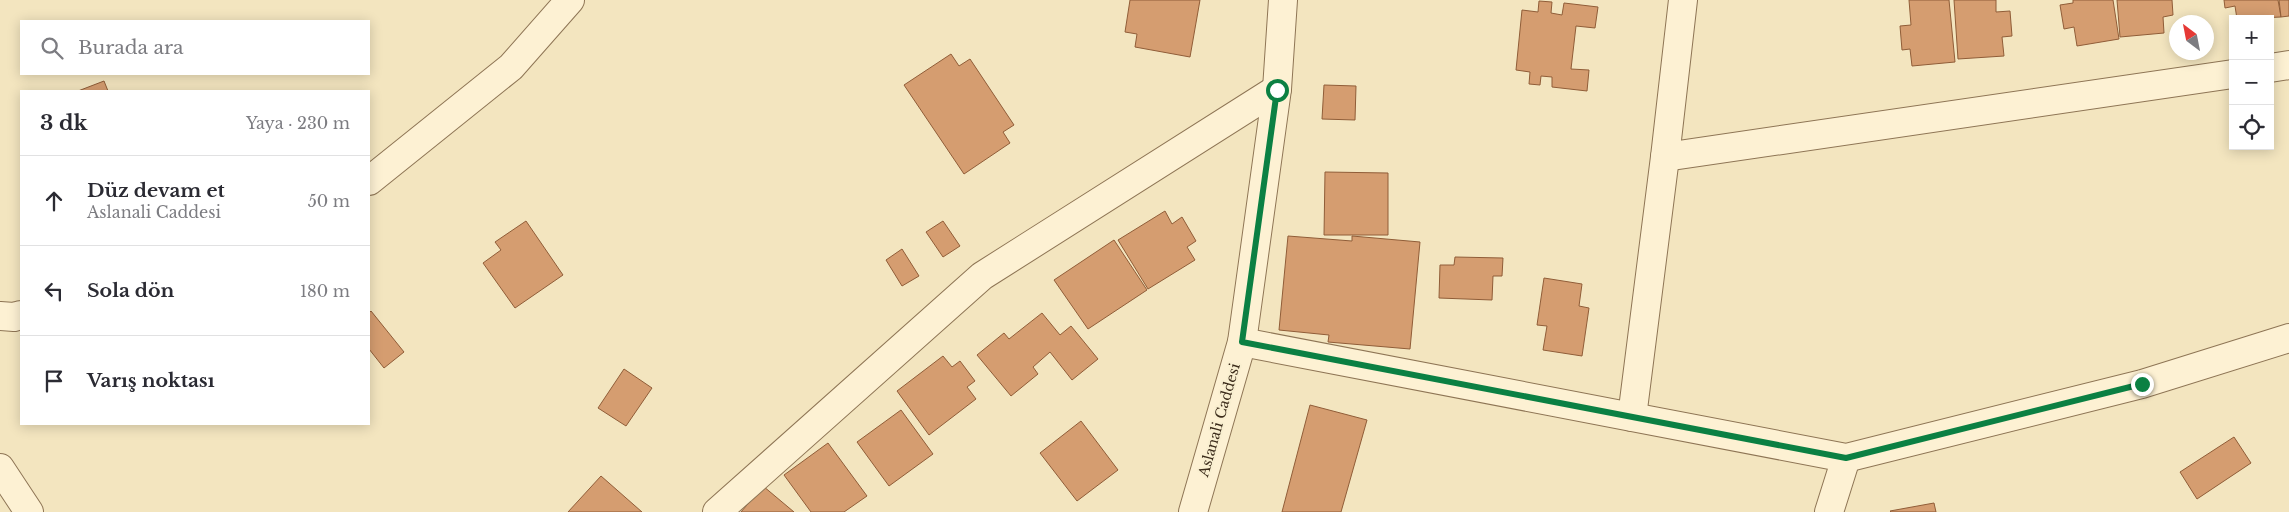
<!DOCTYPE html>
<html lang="tr">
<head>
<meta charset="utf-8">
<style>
  :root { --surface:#fff; --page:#f2f2f3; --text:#2b2b33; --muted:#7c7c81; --line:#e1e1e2 }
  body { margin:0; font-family:"Libre Baskerville",serif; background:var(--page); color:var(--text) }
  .controls { position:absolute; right:15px; top:15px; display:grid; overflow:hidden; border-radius:0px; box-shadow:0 2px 12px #0003 }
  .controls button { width:45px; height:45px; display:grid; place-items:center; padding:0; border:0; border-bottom:1px solid var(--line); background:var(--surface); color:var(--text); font:25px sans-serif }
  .compass { position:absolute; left:2169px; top:15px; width:45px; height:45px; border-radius:50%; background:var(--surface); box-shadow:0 2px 12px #0003; rotate:328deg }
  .stop { position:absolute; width:15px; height:15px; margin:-11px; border:4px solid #0b8043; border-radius:50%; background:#fff }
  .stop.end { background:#0b8043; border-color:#fff; box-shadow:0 1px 5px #0008 }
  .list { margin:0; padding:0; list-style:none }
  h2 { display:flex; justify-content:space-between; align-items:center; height:65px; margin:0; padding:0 20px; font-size:21px }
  h2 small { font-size:16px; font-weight:400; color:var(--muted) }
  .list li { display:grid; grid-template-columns:32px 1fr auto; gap:15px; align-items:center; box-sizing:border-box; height:90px; padding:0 20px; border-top:1px solid var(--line) }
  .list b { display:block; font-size:19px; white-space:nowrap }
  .list p { margin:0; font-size:16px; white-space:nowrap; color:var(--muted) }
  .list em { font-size:16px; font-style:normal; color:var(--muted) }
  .icon { flex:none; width:28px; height:28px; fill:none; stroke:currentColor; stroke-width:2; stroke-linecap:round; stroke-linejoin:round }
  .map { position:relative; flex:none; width:2289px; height:512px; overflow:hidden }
  .search { position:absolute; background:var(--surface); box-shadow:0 2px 12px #0003; left:20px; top:20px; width:350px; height:55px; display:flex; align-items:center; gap:12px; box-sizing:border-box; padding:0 18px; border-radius:0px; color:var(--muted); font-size:19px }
  .panel { position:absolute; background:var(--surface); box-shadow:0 2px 12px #0003; left:20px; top:90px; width:350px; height:335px; border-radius:0px }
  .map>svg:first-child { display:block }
  .building { fill:#d59d70; stroke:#905d38 }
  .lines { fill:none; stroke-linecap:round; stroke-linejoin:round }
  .minor-casing { stroke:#8e7555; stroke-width:30 }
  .minor { stroke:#fdf1d3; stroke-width:28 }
  .route { stroke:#0b8043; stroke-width:6 }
  .labels { text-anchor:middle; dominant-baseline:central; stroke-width:4; stroke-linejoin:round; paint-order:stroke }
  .street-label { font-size:14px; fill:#3c2c1b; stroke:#f9efd0 }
</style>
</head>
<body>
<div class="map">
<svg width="2289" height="512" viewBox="0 0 2289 512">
  <rect width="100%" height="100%" fill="#f3e5bf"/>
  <g class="building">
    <polygon points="1130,0 1200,0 1190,57 1135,47 1137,34 1125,32"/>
    <polygon points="1909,0 1949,0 1955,62 1912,66 1910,49 1902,50 1900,26 1911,25"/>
    <polygon points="1954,0 1996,0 1996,12 2010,11 2012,36 2002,37 2004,56 1958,59"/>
    <polygon points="2073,0 2113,0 2119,39 2077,46 2074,27 2064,29 2060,5 2073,3"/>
    <polygon points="2117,0 2172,0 2173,15 2163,17 2164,33 2120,37"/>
    <polygon points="2224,0 2278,0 2281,17 2237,19 2235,6 2225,8"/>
    <polygon points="2279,0 2289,0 2289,16 2281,17"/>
    <polygon points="1539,1 1552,2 1551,13 1562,15 1564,3 1598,7 1595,28 1576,26 1571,69 1589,70 1587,91 1552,87 1552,77 1541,76 1540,85 1529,84 1530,72 1516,70 1522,10 1538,12"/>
    <polygon points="951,54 959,66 970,59 1014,125 1003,132 1010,143 964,174 904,85"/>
    <polygon points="104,81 108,91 78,91"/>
    <polygon points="1324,85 1356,86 1355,120 1322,119"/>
    <polygon points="1325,172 1388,173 1388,235 1324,235"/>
    <polygon points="1165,211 1172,224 1182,217 1196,241 1187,247 1195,260 1148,289 1118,240"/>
    <polygon points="526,221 563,275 515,308 483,263 501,250 495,242"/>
    <polygon points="943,221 960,246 943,257 926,232"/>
    <polygon points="1288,236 1352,241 1352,236 1420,242 1410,349 1328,342 1329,335 1279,330"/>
    <polygon points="1114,240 1147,290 1088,329 1054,280"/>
    <polygon points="902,249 919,276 902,286 886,260"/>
    <polygon points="1455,257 1503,258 1502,276 1493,276 1492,300 1439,298 1440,265 1454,265"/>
    <polygon points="1544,278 1582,284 1579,306 1589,308 1582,356 1543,350 1547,326 1537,325"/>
    <polygon points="371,311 404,352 384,368 369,349 369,313"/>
    <polygon points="1042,313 1060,335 1071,326 1098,359 1072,380 1050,352 1033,367 1038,374 1011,396 977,355 1004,333 1009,339"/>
    <polygon points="943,356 952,367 960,361 975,381 967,387 976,399 929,435 897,391"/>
    <polygon points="624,369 652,388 626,426 598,408"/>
    <polygon points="1310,405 1367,420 1341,512 1282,512"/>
    <polygon points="901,410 933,454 889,486 857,442"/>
    <polygon points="1081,421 1118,470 1077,501 1040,453"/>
    <polygon points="2234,437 2251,463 2197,499 2180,472"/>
    <polygon points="828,443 867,496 844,512 811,512 784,475"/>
    <polygon points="601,476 642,512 568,512"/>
    <polygon points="763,486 794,512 741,512"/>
    <polygon points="1934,503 1936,512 1891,512 1890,511"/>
  </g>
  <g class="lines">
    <defs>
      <g id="minor">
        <polyline points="1683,0 1665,157 2233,74"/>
        <polyline points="2270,68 2289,65"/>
        <polyline points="369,181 511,67 570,0"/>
        <polyline points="0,316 14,317 21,315"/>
        <polyline points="1242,342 1632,417 1665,157"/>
        <polyline points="1632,417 1846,458 2142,384 2289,338"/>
        <polyline points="0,468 29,512"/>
        <polyline points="717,512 982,276 1277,89"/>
        <polyline points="1193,512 1242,342 1277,89 1283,0"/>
        <polyline points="1829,512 1846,458"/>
      </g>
    </defs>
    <use href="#minor" class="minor-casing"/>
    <use href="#minor" class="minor"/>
  </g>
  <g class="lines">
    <polyline class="route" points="1277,90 1242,342 1846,458 2142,384"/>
  </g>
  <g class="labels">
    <g class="street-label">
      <text transform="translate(1219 420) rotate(-74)">Aslanali Caddesi</text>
    </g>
  </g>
</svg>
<div class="controls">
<button>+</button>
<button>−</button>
<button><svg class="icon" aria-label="locate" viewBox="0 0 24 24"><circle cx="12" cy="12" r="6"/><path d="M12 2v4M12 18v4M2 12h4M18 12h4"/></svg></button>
</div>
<svg class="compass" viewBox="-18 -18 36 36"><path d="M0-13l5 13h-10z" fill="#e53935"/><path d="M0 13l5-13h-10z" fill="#7c7c81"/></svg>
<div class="stop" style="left:1277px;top:90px"></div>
<div class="stop end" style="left:2142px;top:384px"></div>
<div class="search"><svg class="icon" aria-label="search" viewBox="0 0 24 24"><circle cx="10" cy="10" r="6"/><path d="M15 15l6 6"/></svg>Burada ara</div>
<section class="panel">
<h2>3 dk<small>Yaya · 230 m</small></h2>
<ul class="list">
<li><svg class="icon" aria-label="ahead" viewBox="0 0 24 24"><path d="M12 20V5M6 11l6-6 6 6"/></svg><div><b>Düz devam et</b><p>Aslanali Caddesi</p></div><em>50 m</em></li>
<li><svg class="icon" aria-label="left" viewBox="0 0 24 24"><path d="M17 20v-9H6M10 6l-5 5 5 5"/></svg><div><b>Sola dön</b></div><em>180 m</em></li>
<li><svg class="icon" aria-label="arrive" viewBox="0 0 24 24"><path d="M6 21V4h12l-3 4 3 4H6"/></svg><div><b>Varış noktası</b></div></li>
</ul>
</section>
</div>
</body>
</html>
